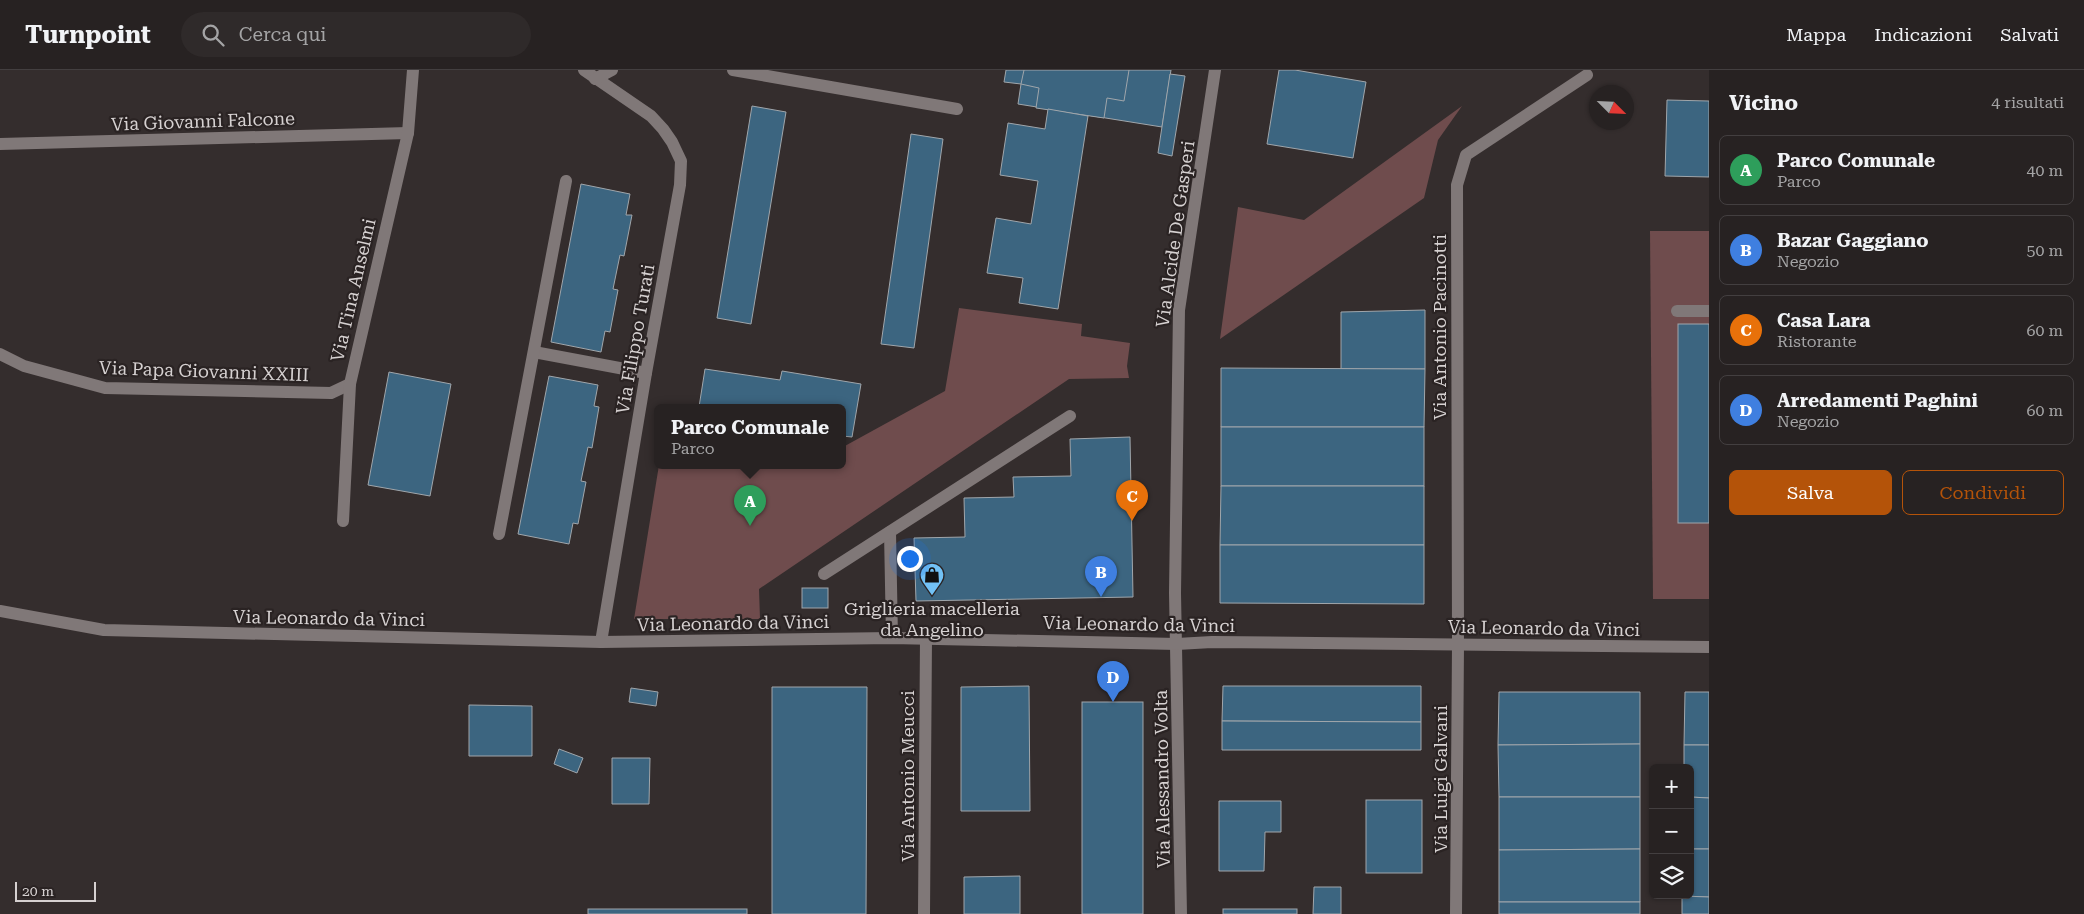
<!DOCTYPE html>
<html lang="it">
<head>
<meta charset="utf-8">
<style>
  :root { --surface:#272222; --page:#2f2a2a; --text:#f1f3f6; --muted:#a4a4a5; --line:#433f40; --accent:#b45309 }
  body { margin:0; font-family:"Roboto Serif",serif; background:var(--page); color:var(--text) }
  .controls { position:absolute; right:15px; bottom:15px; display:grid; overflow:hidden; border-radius:8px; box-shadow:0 1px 4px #0004 }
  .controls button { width:45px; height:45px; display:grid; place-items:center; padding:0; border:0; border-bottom:1px solid var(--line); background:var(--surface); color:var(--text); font:25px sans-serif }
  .compass { position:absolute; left:1589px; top:15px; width:45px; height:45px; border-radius:50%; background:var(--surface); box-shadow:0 1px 4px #0004; rotate:114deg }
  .scale { position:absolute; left:15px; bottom:12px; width:81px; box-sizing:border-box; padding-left:5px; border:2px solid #d6d1d1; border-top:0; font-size:14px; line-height:18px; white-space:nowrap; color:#d6d1d1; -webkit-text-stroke:4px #2a2323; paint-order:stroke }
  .you { position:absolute; left:909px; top:488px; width:18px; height:18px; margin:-12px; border:4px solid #fff; border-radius:50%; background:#1a73e8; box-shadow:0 0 0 8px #1a73e833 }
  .badge { display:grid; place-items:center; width:32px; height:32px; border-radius:50%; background:var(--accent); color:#fff; font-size:16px; font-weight:700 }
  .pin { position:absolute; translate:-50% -41px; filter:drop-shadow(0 1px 2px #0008) }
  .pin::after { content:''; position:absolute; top:26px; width:18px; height:15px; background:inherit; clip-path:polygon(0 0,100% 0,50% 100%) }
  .popup { position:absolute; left:654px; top:334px; width:192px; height:65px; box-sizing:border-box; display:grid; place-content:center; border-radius:8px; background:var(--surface); filter:drop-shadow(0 1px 4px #0005); font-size:16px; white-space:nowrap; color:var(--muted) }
  .popup b { font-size:19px; color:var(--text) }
  .popup::after { content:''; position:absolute; left:50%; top:100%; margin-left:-10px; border:10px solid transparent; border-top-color:var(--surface) }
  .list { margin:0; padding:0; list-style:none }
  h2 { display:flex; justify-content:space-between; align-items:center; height:65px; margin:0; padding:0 20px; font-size:21px }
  h2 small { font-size:16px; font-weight:400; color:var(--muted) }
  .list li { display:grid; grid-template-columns:32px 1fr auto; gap:15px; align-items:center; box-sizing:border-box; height:70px; margin:0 10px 10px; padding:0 10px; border:1px solid var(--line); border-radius:8px }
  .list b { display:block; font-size:19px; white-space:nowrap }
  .list p { margin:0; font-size:16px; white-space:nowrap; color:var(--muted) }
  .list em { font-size:16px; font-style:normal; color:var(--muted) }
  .actions { display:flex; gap:10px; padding:15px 20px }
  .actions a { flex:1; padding:11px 0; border:1px solid var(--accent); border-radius:8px; text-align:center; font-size:18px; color:var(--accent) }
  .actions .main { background:var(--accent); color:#fff }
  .icon { flex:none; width:28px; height:28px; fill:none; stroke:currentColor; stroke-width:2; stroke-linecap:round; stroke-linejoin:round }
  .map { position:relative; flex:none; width:1709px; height:844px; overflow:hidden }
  header { display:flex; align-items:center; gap:30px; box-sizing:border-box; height:70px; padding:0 25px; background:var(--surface); border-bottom:1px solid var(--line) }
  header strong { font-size:24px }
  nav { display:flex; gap:28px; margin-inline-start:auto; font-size:18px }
  .search { width:350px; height:45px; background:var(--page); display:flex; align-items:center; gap:12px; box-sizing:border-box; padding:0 18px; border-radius:28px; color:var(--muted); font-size:19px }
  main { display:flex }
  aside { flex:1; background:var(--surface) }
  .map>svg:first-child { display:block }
  .green { fill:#6f4c4d }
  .building { fill:#3c6580; stroke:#a0a6ab }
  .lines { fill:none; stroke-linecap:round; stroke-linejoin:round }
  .service { stroke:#807878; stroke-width:12 }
  .minor { stroke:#807878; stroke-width:12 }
  .secondary { stroke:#807878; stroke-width:12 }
  .labels { text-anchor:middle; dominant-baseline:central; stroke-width:4.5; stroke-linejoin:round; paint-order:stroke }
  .street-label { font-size:18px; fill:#d6d1d1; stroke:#2a2323 }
  .poi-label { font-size:18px; fill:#d6d1d1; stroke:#2a2323 }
</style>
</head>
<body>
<header>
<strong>Turnpoint</strong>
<div class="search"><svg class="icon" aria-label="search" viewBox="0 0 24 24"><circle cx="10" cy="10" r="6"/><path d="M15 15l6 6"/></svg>Cerca qui</div>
<nav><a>Mappa</a><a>Indicazioni</a><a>Salvati</a></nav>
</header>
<main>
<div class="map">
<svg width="1709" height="844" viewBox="0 0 1709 844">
  <rect width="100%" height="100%" fill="#342d2d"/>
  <g class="green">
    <polygon points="1462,36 1438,70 1424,128 1220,269 1238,137 1304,150"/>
    <polygon points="1650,161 1709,161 1709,529 1653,529"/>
    <polygon points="959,238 1082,254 1081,266 1130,273 1127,296 1129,308 1069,309 759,519 760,549 634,549 659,395 842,395 843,377 945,321"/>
  </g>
  <g class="building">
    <polygon points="1006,0 1171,0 1162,57 1018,34 1021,14 1004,12"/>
    <polygon points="1024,0 1129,0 1124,31 1107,28 1104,48 1036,38 1039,18 1021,14"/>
    <polygon points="1279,0 1295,0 1366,12 1353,88 1267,74"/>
    <polygon points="1170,4 1185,6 1172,86 1158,83"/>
    <polygon points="1667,30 1709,31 1709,107 1665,106"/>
    <polygon points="752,36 786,42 751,254 717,248"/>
    <polygon points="1048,39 1088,46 1058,239 1019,233 1023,208 987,203 996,148 1031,154 1038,111 1000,105 1008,53 1045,59"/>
    <polygon points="911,64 943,69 914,278 881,274"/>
    <polygon points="581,114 630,124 626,145 632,145 624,186 620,185 613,219 618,220 610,262 605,261 601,282 551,272"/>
    <polygon points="1425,240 1425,299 1341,299 1341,242"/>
    <rect x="1678" y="254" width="31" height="199"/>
    <polygon points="1221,298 1425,299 1424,357 1221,357"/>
    <polygon points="705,299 780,310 782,301 861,314 852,367 842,366 842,337 699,337"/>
    <polygon points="389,302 451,314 430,426 368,415"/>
    <polygon points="549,306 598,315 594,336 599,337 592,378 588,377 581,411 586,412 578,454 573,453 569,474 518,464"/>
    <rect x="1221" y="357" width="203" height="59"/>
    <polygon points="1130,367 1133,527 916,531 914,468 965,467 964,428 1014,427 1013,407 1071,406 1070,369"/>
    <polygon points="1221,416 1424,416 1424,475 1220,475"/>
    <polygon points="1220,475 1424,475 1424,534 1220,533"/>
    <rect x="802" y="518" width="26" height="20"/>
    <polygon points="1029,616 1030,741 961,741 961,617"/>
    <polygon points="1223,616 1421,616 1421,652 1222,651"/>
    <polygon points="772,617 867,617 866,844 772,844"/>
    <polygon points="631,618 658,622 656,636 629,632"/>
    <polygon points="1499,622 1640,622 1640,674 1498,675"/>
    <polygon points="1685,622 1709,622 1709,675 1684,675"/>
    <rect x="1082" y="632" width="61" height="212"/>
    <polygon points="469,635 532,636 532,686 469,686"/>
    <polygon points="1222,651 1421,652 1421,680 1222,680"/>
    <polygon points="1640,674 1640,727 1499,727 1498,675"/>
    <polygon points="1684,675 1709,675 1709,728 1690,727 1690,698 1684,698"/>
    <polygon points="559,679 583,688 577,703 554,694"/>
    <polygon points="612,688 650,688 649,734 612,734"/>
    <polygon points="1499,727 1640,727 1640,779 1499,780"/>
    <polygon points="1690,727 1709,728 1709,779 1690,779"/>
    <rect x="1366" y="730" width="56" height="73"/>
    <polygon points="1219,731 1281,731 1281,762 1265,762 1264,801 1219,801"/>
    <polygon points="1640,779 1640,832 1499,832 1499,780"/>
    <polygon points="1690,779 1709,779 1709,827 1682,826 1690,825"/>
    <polygon points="1020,806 1020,844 964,844 964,807"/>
    <polygon points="1314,817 1341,817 1341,844 1313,844"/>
    <polygon points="1682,826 1709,827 1709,844 1682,844"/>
    <rect x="1499" y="832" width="141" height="12"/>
    <rect x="588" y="839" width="159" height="5"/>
    <rect x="1223" y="839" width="74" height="5"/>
  </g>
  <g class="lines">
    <g class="service">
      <polyline points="1677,241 1709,241"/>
      <polyline points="534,282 646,303"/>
      <polyline points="890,462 892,568"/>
      <polyline points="499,464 566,111"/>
      <polyline points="824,504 1070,346"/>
    </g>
    <g class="minor">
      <polyline points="584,0 651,46 663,59 672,72 681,91 680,115 646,303 601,572"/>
      <polyline points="733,0 957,39"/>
      <polyline points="595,9 612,0"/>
      <polyline points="0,74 408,63"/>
      <polyline points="0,284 24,296 105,318 331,323 350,314"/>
      <polyline points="343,451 350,314 408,63 413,0"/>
      <polyline points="924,844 926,568"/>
      <polyline points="1181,844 1175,523 1179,240 1215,0"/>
      <polyline points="1456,844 1458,574 1457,115 1466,85 1587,5"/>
    </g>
    <polyline class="secondary" points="0,541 104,560 601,572 892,568 1177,574 1212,572 1709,577"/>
  </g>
  <defs>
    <symbol id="shop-pin" viewBox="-11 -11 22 30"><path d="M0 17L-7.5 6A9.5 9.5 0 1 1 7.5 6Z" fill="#72c1f5" stroke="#2a2323"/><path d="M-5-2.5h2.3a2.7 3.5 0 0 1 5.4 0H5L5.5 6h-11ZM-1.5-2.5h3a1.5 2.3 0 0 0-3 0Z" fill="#111"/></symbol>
  </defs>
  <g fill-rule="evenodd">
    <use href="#shop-pin" x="918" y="491" width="28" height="38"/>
  </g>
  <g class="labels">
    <g class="street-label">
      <text transform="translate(203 51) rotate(-2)">Via Giovanni Falcone</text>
      <text transform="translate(1175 164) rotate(-82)">Via Alcide De Gasperi</text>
      <text transform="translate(353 220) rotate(-77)">Via Tina Anselmi</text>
      <text transform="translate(1439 257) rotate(-90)">Via Antonio Pacinotti</text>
      <text transform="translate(635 269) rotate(-80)">Via Filippo Turati</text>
      <text transform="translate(204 301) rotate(2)">Via Papa Giovanni XXIII</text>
      <text transform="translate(329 548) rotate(1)">Via Leonardo da Vinci</text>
      <text transform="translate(733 553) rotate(-1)">Via Leonardo da Vinci</text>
      <text transform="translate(1139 554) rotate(1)">Via Leonardo da Vinci</text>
      <text transform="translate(1544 558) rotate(1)">Via Leonardo da Vinci</text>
      <text transform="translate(907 706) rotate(-90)">Via Antonio Meucci</text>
      <text transform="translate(1162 709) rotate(-91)">Via Alessandro Volta</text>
      <text transform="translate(1440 709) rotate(-90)">Via Luigi Galvani</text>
    </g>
    <g class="poi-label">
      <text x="932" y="538">Griglieria macelleria<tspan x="932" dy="21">da Angelino</tspan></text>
    </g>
  </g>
</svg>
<div class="controls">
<button>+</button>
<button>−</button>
<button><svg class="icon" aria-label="layers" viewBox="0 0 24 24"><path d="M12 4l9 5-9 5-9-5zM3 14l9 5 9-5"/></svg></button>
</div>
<svg class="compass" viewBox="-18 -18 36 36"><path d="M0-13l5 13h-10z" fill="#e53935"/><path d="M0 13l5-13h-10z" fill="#a4a4a5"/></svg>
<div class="scale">20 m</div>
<div class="you"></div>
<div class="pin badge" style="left:750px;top:456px;background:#2e9e5b">A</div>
<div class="popup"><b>Parco Comunale</b>Parco</div>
<div class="pin badge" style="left:1101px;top:527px;background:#3f7fe0">B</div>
<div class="pin badge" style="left:1132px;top:451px;background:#e8710a">C</div>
<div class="pin badge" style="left:1113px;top:632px;background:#3f7fe0">D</div>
</div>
<aside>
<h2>Vicino<small>4 risultati</small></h2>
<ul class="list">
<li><span class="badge" style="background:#2e9e5b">A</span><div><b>Parco Comunale</b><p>Parco</p></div><em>40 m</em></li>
<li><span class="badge" style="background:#3f7fe0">B</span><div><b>Bazar Gaggiano</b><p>Negozio</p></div><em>50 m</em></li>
<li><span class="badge" style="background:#e8710a">C</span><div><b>Casa Lara</b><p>Ristorante</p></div><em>60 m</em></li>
<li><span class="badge" style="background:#3f7fe0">D</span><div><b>Arredamenti Paghini</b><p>Negozio</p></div><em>60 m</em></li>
</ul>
<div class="actions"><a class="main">Salva</a><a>Condividi</a></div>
</aside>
</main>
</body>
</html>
